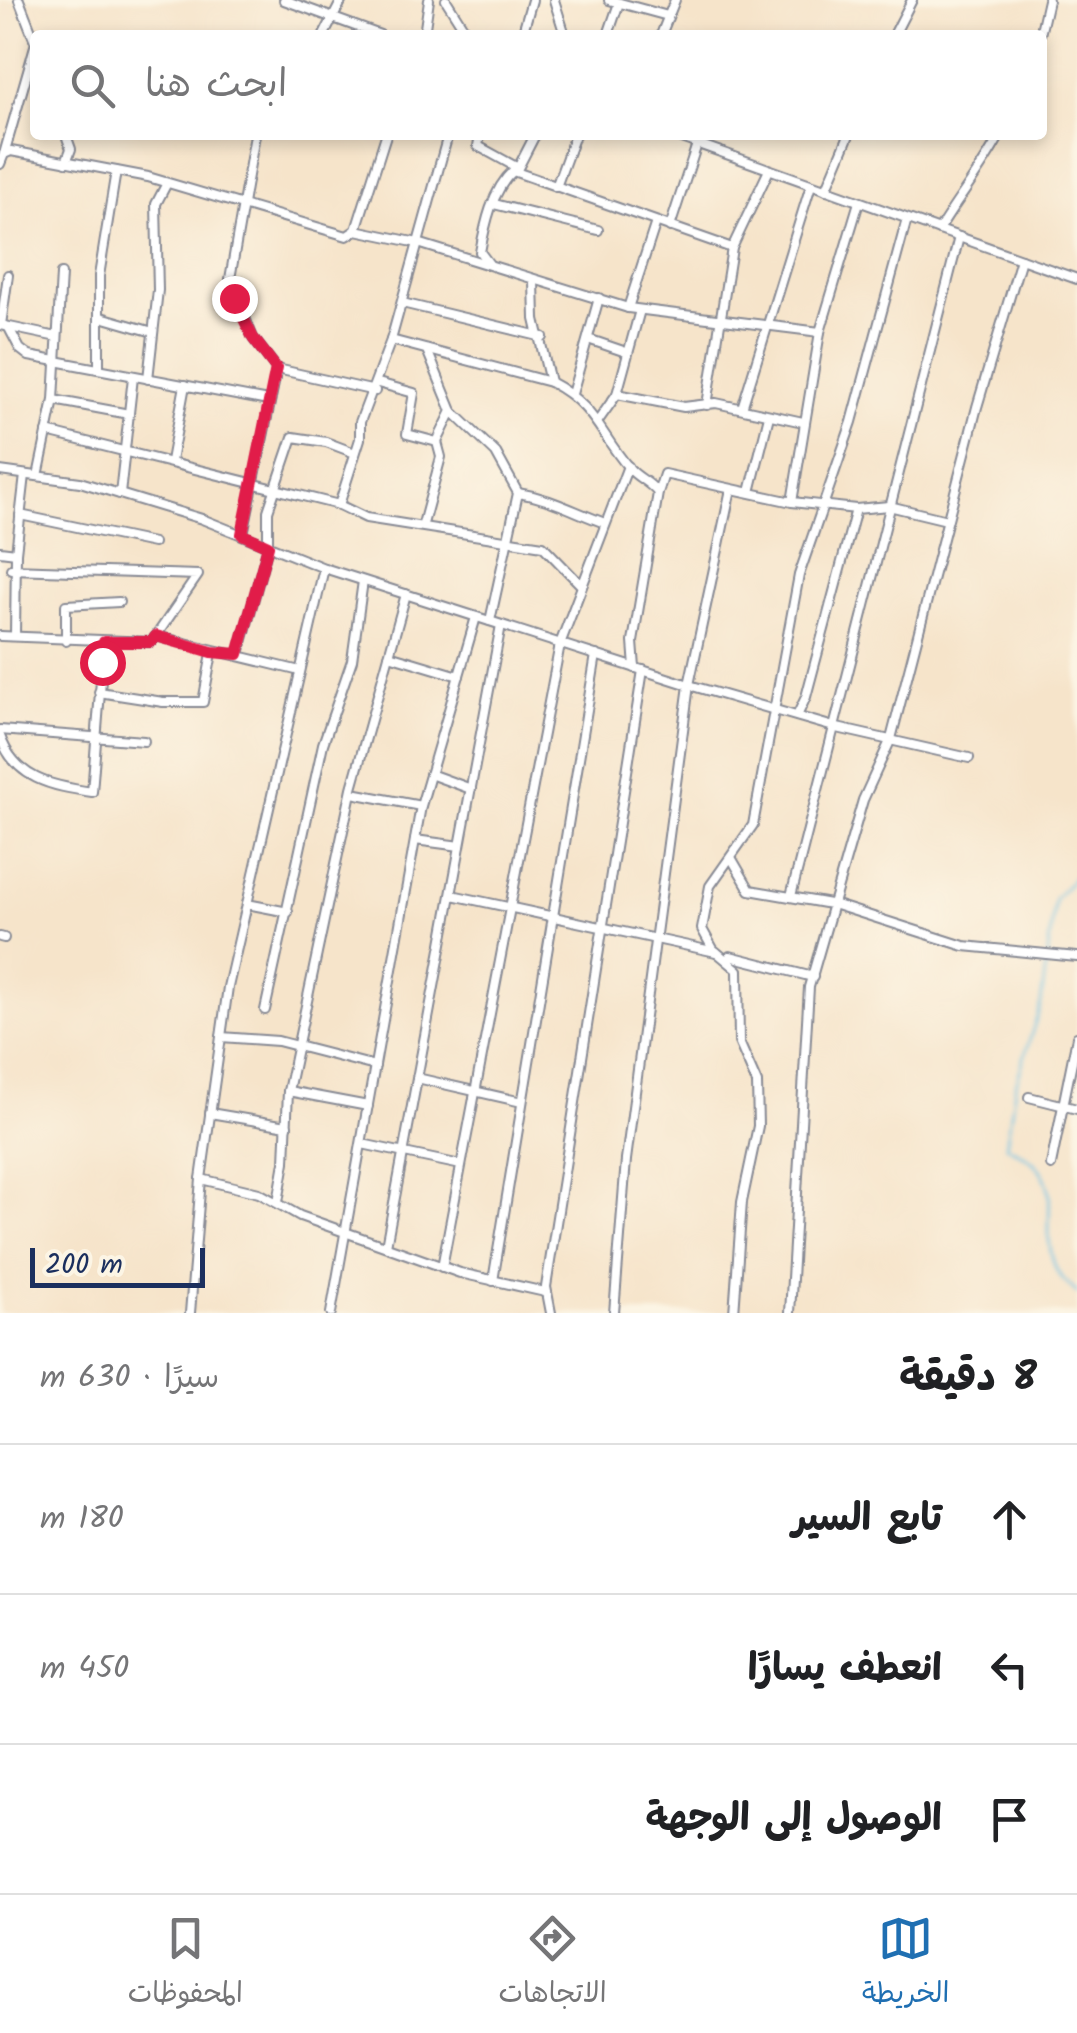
<!DOCTYPE html>
<html lang="ar">
<head>
<meta charset="utf-8">
<style>
  :root { --surface:#fff; --page:#f2f2f2; --text:#202124; --muted:#757577; --line:#e0e0e0; --accent:#1f6fb2 }
  body { margin:0; font-family:Kalam,"Playpen Sans Arabic",sans-serif; background:var(--page); color:var(--text); direction:rtl }
  .scale { position:absolute; left:30px; bottom:25px; width:175px; box-sizing:border-box; padding-left:10px; border:5px solid #1b2f5e; border-top:0; font-size:28px; line-height:35px; white-space:nowrap; color:#1b2f5e; -webkit-text-stroke:8px #fcf5e5; paint-order:stroke }
  .stop { position:absolute; width:30px; height:30px; margin:-22px; border:8px solid #e11d48; border-radius:50%; background:#fff }
  .stop.end { background:#e11d48; border-color:#fff; box-shadow:0 2px 10px #0008 }
  .list { margin:0; padding:0; list-style:none }
  h2 { display:flex; justify-content:space-between; align-items:center; height:130px; margin:0; padding:0 40px; font-size:42px }
  h2 small { font-size:32px; font-weight:400; color:var(--muted) }
  .list li { display:grid; grid-template-columns:65px 1fr auto; gap:30px; align-items:center; box-sizing:border-box; height:150px; padding:0 40px; border-top:2px solid var(--line) }
  .list b { display:block; font-size:38px; white-space:nowrap }
  .list em { font-size:32px; font-style:normal; color:var(--muted) }
  .icon { flex:none; width:55px; height:55px; fill:none; stroke:currentColor; stroke-width:2; stroke-linecap:round; stroke-linejoin:round }
  .map { position:relative; flex:none; width:1077px; height:1313px; overflow:hidden; direction:ltr }
  .search { position:absolute; background:var(--surface); box-shadow:0 5px 15px #0003; left:30px; right:30px; top:30px; height:110px; display:flex; align-items:center; gap:25px; box-sizing:border-box; padding:0 35px; border-radius:10px; color:var(--muted); font-size:38px }
  .sheet { height:580px; background:var(--surface) }
  nav { display:flex; justify-content:space-around; align-items:center; box-sizing:border-box; height:140px; border-top:2px solid var(--line); background:var(--surface); font-size:28px; color:var(--muted) }
  nav a { display:grid; justify-items:center; gap:5px }
  nav .on { color:var(--accent) }
  .map>svg:first-child { display:block }
  .lines { fill:none; stroke-linecap:round; stroke-linejoin:round }
  .stream { stroke:#65c0e3; stroke-width:2.5 }
  .minor-casing { stroke:#888a94; stroke-width:12 }
  .minor { stroke:#fff; stroke-width:8 }
  .route { stroke:#e11d48; stroke-width:12 }
</style>
</head>
<body>
<div class="map">
<svg width="1077" height="1313" viewBox="0 0 1077 1313">
  <rect width="100%" height="100%" fill="#fcf5e5"/>
  <filter id="ink" filterUnits="userSpaceOnUse"><feTurbulence type="fractalNoise" baseFrequency=".01" numOctaves="2"/><feDisplacementMap in="SourceGraphic" scale="20" xChannelSelector="R" yChannelSelector="G"/><feConvolveMatrix kernelMatrix="1 2 1 2 8 2 1 2 1" color-interpolation-filters="sRGB"/></filter>
  <filter id="wash" filterUnits="userSpaceOnUse"><feTurbulence type="fractalNoise" baseFrequency=".0048" numOctaves="4" result="noise"/><feDisplacementMap in="SourceGraphic" scale="40" xChannelSelector="R" yChannelSelector="G"/><feGaussianBlur stdDeviation="2.25" result="paint"/><feColorMatrix in="noise" values="0 0 0 0 0 0 0 0 0 0 0 0 0 0 0 0 0 1.4 0 .05"/><feComposite in="paint" operator="in"/></filter>
  <g filter="url(#wash)">
    <rect width="100%" height="100%" fill="#f6e4ca"/>
    <g class="lines">
      <path class="stream" d="M1077 874 1055 899 1041 1003 1015 1087 1006 1146C1077 1176 1034 1216 1056 1269 1059 1277 1071 1286 1077 1293"/>
    </g>
  </g>
  <g filter="url(#ink)">
    <g class="lines">
      <defs>
        <g id="minor">
          <polyline points="19,0 35,41"/>
          <polyline points="284,0 380,35"/>
          <polyline points="446,0 468,35"/>
          <polyline points="554,0 565,35"/>
          <polyline points="609,0 668,16"/>
          <polyline points="324,35 342,0"/>
          <polyline points="424,35 429,0"/>
          <polyline points="522,35 532,0"/>
          <polyline points="608,35 619,3"/>
          <polyline points="661,35 675,0"/>
          <polyline points="894,35 912,0"/>
          <polyline points="1040,35 1048,0"/>
          <polyline points="66,135 71,149 66,162"/>
          <polyline points="255,135 230,279 253,338 277,369 375,391"/>
          <polyline points="480,135 478,146 518,168 535,135"/>
          <polyline points="673,135 1077,279"/>
          <polyline points="4,154 35,46"/>
          <polyline points="0,164 4,154 11,151 148,177 347,236 356,230 386,135"/>
          <polyline points="513,171 732,248"/>
          <polyline points="556,187 575,135"/>
          <polyline points="826,190 849,135"/>
          <polyline points="494,204 598,230"/>
          <polyline points="670,227 697,144"/>
          <polyline points="356,230 418,243 628,308 820,332"/>
          <path d="M939 230C959 197 982 169 1000 135"/>
          <path d="M489 264 480 252C485 225 492 190 513 171"/>
          <path d="M534 281 535 319 550 382C596 406 598 432 629 468 637 478 649 481 658 493L633 642 635 668"/>
          <polyline points="402,303 543,337"/>
          <polyline points="628,308 656,222"/>
          <polyline points="101,317 153,332"/>
          <polyline points="0,325 57,337"/>
          <polyline points="1,325 8,275"/>
          <polyline points="10,330 20,349 29,356 268,401"/>
          <polyline points="588,339 626,352"/>
          <polyline points="391,340 550,382"/>
          <polyline points="427,350 452,411 496,453 518,493 490,621"/>
          <polyline points="99,369 99,276 116,171"/>
          <polyline points="148,379 158,290 156,204 167,183"/>
          <polyline points="378,383 414,393 407,434 437,442 452,411"/>
          <polyline points="572,394 599,298"/>
          <polyline points="617,394 684,407 716,403 803,422"/>
          <polyline points="54,400 129,414"/>
          <polyline points="707,405 732,248 769,170"/>
          <polyline points="742,408 811,185"/>
          <polyline points="598,421 617,394 640,310"/>
          <polyline points="47,432 339,505 366,518 543,546 580,584"/>
          <polyline points="171,461 185,385"/>
          <polyline points="0,471 80,482 202,519 324,568 689,685 837,728 969,758"/>
          <polyline points="38,476 54,400 61,274"/>
          <polyline points="750,492 769,416"/>
          <path d="M518 493C551 498 574 512 605 523"/>
          <polyline points="658,493 664,474 792,502 820,332 859,202"/>
          <polyline points="120,494 133,377"/>
          <polyline points="792,502 856,509"/>
          <polyline points="339,505 360,439 360,422 391,340 448,135"/>
          <polyline points="20,515 153,543"/>
          <polyline points="423,524 441,457 437,442"/>
          <polyline points="243,534 277,369"/>
          <polyline points="0,551 16,553"/>
          <polyline points="11,569 198,575 156,636 300,671"/>
          <polyline points="0,636 151,642 156,636"/>
          <polyline points="15,636 16,553 25,475"/>
          <polyline points="66,641 66,605 119,602"/>
          <polyline points="239,654 268,546 268,511 293,437 326,442 355,453"/>
          <polyline points="389,655 459,676"/>
          <polyline points="99,692 163,702 203,702 212,653"/>
          <polyline points="797,716 806,697 856,509 889,506 947,520"/>
          <polyline points="0,730 144,741"/>
          <path d="M0 736C15 779 51 786 92 792L104 642"/>
          <polyline points="430,774 471,789"/>
          <polyline points="352,793 421,806"/>
          <polyline points="415,840 460,846"/>
          <polyline points="732,859 750,890 836,905 964,946 1077,957"/>
          <polyline points="452,895 716,952"/>
          <polyline points="791,896 959,237"/>
          <polyline points="247,904 288,912"/>
          <polyline points="0,937 4,938"/>
          <polyline points="730,956 813,977"/>
          <polyline points="265,1010 323,744 352,660 363,581"/>
          <polyline points="221,1037 278,1041 375,1066"/>
          <polyline points="417,1078 522,1102"/>
          <polyline points="288,1091 368,1106"/>
          <polyline points="1029,1097 1077,1109"/>
          <polyline points="210,1113 287,1126"/>
          <polyline points="362,1144 461,1165"/>
          <polyline points="1051,1165 1077,1037"/>
          <polyline points="201,1179 259,1193 300,1216 460,1273 545,1292"/>
          <polyline points="278,1202 285,1162 288,1091 352,788 406,594"/>
          <polyline points="386,1246 501,625"/>
          <polyline points="442,1267 560,644 628,466"/>
          <polyline points="493,1281 596,655"/>
          <polyline points="190,1313 201,1179 228,987 324,568"/>
          <polyline points="331,1313 421,806 476,617"/>
          <polyline points="551,1313 546,1287 643,670"/>
          <polyline points="614,1313 626,1160 689,685 731,489"/>
          <polyline points="734,1313 742,1202 758,1126 757,1083 739,1042 738,970 713,949 702,929 710,886 753,825 799,575 852,422 907,219"/>
          <polyline points="790,1313 809,987 863,800 891,739 977,407 1021,259"/>
        </g>
      </defs>
      <use href="#minor" class="minor-casing"/>
      <use href="#minor" class="minor"/>
    </g>
  </g>
  <g class="lines" filter="url(#ink)">
    <polyline class="route" points="102,662 104,642 151,642 156,636 212,652 238,654 268,546 242,534 276,368 253,338 234,298"/>
  </g>
</svg>
<div class="scale">200 m</div>
<div class="stop" style="left:102px;top:662px"></div>
<div class="stop end" style="left:234px;top:298px"></div>
<div class="search"><svg class="icon" aria-label="search" viewBox="0 0 24 24"><circle cx="10" cy="10" r="6"/><path d="M15 15l6 6"/></svg>ابحث هنا</div>
</div>
<section class="sheet">
<h2>8 دقيقة<small>سيرًا · 630 m</small></h2>
<ul class="list">
<li><svg class="icon" aria-label="ahead" viewBox="0 0 24 24"><path d="M12 20V5M6 11l6-6 6 6"/></svg><div><b>تابع السير</b></div><em>180 m</em></li>
<li><svg class="icon" aria-label="left" viewBox="0 0 24 24"><path d="M17 20v-9H6M10 6l-5 5 5 5"/></svg><div><b>انعطف يسارًا</b></div><em>450 m</em></li>
<li><svg class="icon" aria-label="arrive" viewBox="0 0 24 24"><path d="M6 21V4h12l-3 4 3 4H6"/></svg><div><b>الوصول إلى الوجهة</b></div></li>
</ul>
</section>
<nav>
<a class="on"><svg class="icon" aria-label="map" viewBox="0 0 24 24"><path d="M3 6l6-2 6 2 6-2v14l-6 2-6-2-6 2zM9 4v14M15 6v14"/></svg>الخريطة</a>
<a><svg class="icon" aria-label="directions" viewBox="0 0 24 24"><path d="M12 3l9 9-9 9-9-9zM9 14v-3h6M13 9l2 2-2 2"/></svg>الاتجاهات</a>
<a><svg class="icon" aria-label="saved" viewBox="0 0 24 24"><path d="M7 4h10v16l-5-4-5 4z"/></svg>المحفوظات</a>
</nav>
</body>
</html>
